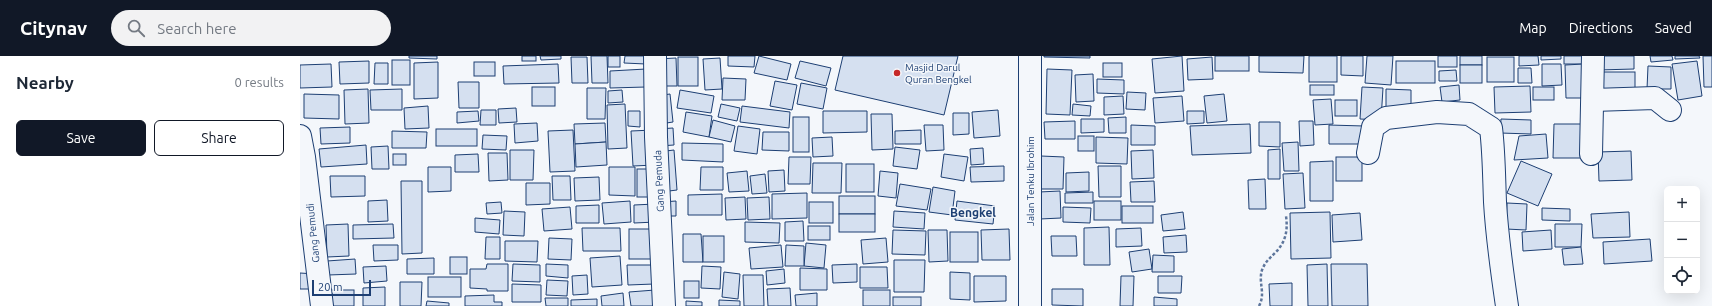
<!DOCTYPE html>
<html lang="en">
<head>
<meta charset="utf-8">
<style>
  :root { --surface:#fff; --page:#f2f2f3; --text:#1f2937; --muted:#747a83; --line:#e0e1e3; --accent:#111827 }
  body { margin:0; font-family:Ubuntu,sans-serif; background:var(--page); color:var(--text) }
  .controls { position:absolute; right:12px; bottom:12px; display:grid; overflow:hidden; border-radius:6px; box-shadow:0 4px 16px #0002 }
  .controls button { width:36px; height:36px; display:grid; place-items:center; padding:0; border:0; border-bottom:1px solid var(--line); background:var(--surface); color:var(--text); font:20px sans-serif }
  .scale { position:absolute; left:12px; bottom:10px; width:59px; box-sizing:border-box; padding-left:4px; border:2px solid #1d3f73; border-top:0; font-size:11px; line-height:14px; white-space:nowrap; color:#1d3f73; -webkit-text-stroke:3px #f4f7fb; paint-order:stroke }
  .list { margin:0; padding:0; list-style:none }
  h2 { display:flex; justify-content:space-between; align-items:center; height:52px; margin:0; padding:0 16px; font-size:17px }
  h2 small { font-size:13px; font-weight:400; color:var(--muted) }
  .actions { display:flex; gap:8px; padding:12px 16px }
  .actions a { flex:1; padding:9px 0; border:1px solid var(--accent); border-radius:6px; text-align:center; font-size:14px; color:var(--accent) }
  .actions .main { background:var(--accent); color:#fff }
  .icon { flex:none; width:22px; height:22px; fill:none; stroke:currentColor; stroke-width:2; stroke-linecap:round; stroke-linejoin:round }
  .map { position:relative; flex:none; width:1412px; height:250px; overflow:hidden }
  header { display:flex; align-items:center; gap:24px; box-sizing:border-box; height:56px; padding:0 20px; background:var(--accent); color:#fff }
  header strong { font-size:19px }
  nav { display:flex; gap:22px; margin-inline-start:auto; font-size:14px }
  .search { width:280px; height:36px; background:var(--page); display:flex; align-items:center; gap:10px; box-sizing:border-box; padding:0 14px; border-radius:22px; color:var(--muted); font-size:15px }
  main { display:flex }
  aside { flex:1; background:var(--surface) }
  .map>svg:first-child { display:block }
  .building { fill:#d5e0f0; stroke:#1d3f73 }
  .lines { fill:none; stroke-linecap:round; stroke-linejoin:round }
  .minor-casing { stroke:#1d3f73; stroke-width:24 }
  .major-casing { stroke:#1d3f73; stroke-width:24 }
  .path { stroke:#5e769c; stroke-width:2.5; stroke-dasharray:3 2; stroke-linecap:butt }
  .minor { stroke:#f4f7fb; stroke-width:22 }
  .major { stroke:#f4f7fb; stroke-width:22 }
  .poi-dot { fill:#c62828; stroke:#f4f7fb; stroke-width:1.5 }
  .labels { text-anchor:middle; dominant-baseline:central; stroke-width:3; stroke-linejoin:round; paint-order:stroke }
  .poi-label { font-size:10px; fill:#1d3f73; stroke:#f4f7fb; text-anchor:start }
  .street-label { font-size:10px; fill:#1d3f73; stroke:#f4f7fb }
  .quarter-label { font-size:12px; font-weight:bold; fill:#1d3f73; stroke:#f4f7fb }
</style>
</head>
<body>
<header>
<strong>Citynav</strong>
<div class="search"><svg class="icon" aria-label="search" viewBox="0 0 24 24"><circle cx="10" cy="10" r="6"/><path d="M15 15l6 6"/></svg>Search here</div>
<nav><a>Map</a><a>Directions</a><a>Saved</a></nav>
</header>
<main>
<aside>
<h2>Nearby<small>0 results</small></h2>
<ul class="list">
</ul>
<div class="actions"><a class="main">Save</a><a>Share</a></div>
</aside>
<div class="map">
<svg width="1412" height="250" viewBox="0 0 1412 250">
  <rect width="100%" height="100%" fill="#f4f7fb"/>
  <g class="building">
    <polygon points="109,0 137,0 137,3 109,2"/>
    <rect x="222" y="0" width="14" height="5"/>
    <polygon points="240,0 261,0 261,3 241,4"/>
    <polygon points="291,0 307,0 308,27 292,27"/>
    <rect x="308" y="0" width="12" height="11"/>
    <polygon points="325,0 346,0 346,8 324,7"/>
    <polygon points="428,0 455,0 454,11 428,10"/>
    <polygon points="459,0 491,8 487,24 454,17"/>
    <polygon points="543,0 658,0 644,59 535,34"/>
    <polygon points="744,0 790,0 790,2 744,1"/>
    <polygon points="882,0 884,35 855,37 852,3"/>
    <rect x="915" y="0" width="34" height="15"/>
    <polygon points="959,0 1004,0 1003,17 959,16"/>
    <rect x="1009" y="0" width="28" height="26"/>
    <polygon points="1041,0 1063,0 1063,20 1041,19"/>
    <polygon points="1067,0 1093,0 1091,29 1065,27"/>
    <rect x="1138" y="0" width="19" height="11"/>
    <rect x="1160" y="0" width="22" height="9"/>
    <polygon points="1219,0 1238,0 1239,9 1219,10"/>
    <polygon points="1241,0 1261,0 1261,3 1241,4"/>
    <rect x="1264" y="0" width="20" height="8"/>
    <polygon points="1298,0 1334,0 1334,13 1298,14"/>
    <polygon points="1350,0 1372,0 1373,4 1351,6"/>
    <polygon points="1375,0 1399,0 1400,2 1375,3"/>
    <polygon points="1403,0 1412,0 1412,31 1404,31"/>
    <polygon points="271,1 287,1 288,27 272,27"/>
    <rect x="378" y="1" width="20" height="29"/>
    <polygon points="912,1 913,23 888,24 887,3"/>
    <rect x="1187" y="1" width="27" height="25"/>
    <polygon points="376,2 377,30 358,30 357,3"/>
    <polygon points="420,2 422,33 405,34 403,3"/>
    <rect x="92" y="4" width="18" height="25"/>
    <polygon points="69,5 69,27 40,28 39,6"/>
    <polygon points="500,5 531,12 526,30 495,22"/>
    <rect x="1096" y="5" width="39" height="22"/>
    <polygon points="1397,5 1402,40 1378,44 1372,8"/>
    <polygon points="138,6 138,42 114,43 114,7"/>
    <rect x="174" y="6" width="21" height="14"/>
    <polygon points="75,7 88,7 88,28 74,28"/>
    <rect x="803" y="7" width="19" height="14"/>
    <polygon points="31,8 32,31 0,32 0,9"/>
    <polygon points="258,8 259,27 204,28 203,10"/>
    <polygon points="1242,8 1261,8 1262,29 1242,30"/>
    <polygon points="1284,8 1285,42 1266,42 1265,9"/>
    <rect x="1160" y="9" width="22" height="18"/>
    <polygon points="1348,10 1371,11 1371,33 1347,33"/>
    <polygon points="1218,12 1231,12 1232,27 1218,27"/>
    <polygon points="346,13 346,31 310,32 310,15"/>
    <polygon points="747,13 772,14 770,59 746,58"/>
    <polygon points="1156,14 1157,25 1139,25 1139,15"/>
    <rect x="1296" y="16" width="39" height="22"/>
    <polygon points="793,18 794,45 776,46 775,19"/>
    <polygon points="423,22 446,23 445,44 422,44"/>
    <polygon points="797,23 824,24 824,38 797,37"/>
    <polygon points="475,25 497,29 492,54 470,50"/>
    <polygon points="158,26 179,26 179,52 159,52"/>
    <polygon points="501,27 527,32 523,53 497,48"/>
    <rect x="1010" y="29" width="24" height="10"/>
    <polygon points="1159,29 1160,44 1142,46 1140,31"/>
    <polygon points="1230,30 1231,56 1195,57 1194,31"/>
    <rect x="232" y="31" width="23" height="19"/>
    <polygon points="1062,31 1083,32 1081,64 1060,63"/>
    <rect x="1233" y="31" width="21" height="13"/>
    <polygon points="287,32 306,32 305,63 287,63"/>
    <polygon points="68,33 69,67 45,68 44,34"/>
    <polygon points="102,33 102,54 71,54 70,34"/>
    <polygon points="1086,33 1111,34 1111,55 1086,54"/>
    <polygon points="322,34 323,46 308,47 308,35"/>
    <polygon points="380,34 414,40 411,57 377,52"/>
    <polygon points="827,36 846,37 845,54 826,53"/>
    <polygon points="4,38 39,39 39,63 4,62"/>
    <polygon points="370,38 373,66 360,68 356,40"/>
    <polygon points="924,38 927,65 907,67 904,40"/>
    <polygon points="823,40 824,58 804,59 804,41"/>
    <polygon points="882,40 884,65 855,67 853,42"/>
    <polygon points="1031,43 1033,68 1015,69 1013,44"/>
    <rect x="1035" y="44" width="22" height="16"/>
    <polygon points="325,48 327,92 308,93 307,49"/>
    <polygon points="421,48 440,52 437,65 418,61"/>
    <polygon points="773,48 791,50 790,60 772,59"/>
    <polygon points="128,50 129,72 105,73 104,52"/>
    <polygon points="442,50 490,56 489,72 440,66"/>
    <polygon points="216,52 217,66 199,67 198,53"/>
    <polygon points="181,54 196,54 196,69 180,69"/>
    <polygon points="698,54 700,80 674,82 672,56"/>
    <polygon points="178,55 179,65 157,67 157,56"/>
    <polygon points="328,55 340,55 340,71 328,70"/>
    <polygon points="523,55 567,55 567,76 523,77"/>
    <polygon points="887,55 904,55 904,67 887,68"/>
    <polygon points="386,56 412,60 409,81 383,76"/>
    <polygon points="653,57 669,57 669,78 653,79"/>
    <polygon points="571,58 592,58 593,93 572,94"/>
    <rect x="493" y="61" width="16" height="35"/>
    <polygon points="826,61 826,77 809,77 808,62"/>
    <polygon points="781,63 804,63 804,76 781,77"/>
    <polygon points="1201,63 1231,64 1231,78 1200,77"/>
    <polygon points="413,64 435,70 431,86 409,81"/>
    <polygon points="775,65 775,83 745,83 744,66"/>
    <polygon points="999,65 1013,65 1014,89 1000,90"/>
    <polygon points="959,66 980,66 980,91 959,90"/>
    <polygon points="237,67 238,85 215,87 214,68"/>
    <polygon points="305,67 306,86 275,88 274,68"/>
    <polygon points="950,68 951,97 892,99 890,70"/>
    <polygon points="1254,68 1288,68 1287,102 1253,102"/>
    <polygon points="624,69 643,69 644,94 626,95"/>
    <polygon points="831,69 855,70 855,89 831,89"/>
    <polygon points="1029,69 1064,70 1064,88 1029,88"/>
    <polygon points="438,70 460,73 457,98 434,95"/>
    <polygon points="50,71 50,87 21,88 20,72"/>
    <polygon points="373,72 374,89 359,90 358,73"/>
    <rect x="136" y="73" width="41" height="17"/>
    <polygon points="273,74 275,115 250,116 248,75"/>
    <polygon points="353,74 355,109 333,110 331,75"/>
    <polygon points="621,74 621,88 595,88 595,75"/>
    <polygon points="92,75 127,76 126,92 92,92"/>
    <polygon points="463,76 489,76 489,95 462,94"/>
    <polygon points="1246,78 1248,102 1214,104 1219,80"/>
    <polygon points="183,79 207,80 206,94 182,93"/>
    <rect x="778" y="80" width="16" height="15"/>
    <polygon points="532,81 533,100 513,101 512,82"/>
    <polygon points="796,81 828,82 827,108 796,107"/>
    <polygon points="306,86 307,109 276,111 275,88"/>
    <polygon points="998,86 999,115 984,115 982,87"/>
    <polygon points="382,87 423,88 423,106 382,104"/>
    <polygon points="66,89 67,108 21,111 19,93"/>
    <polygon points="88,90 89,113 72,113 71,91"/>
    <polygon points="595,91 620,94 617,113 593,110"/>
    <polygon points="683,92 684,108 671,109 670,93"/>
    <polygon points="980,93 980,123 968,123 968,94"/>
    <polygon points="210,94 234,94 233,124 210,124"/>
    <polygon points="374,94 377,134 361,136 358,96"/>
    <polygon points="853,94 854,122 832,123 831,95"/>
    <polygon points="1331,95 1332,124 1299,125 1298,96"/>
    <polygon points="188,97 207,97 208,124 189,125"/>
    <rect x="93" y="98" width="13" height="11"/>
    <polygon points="178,98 179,116 155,116 155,99"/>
    <polygon points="644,98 668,101 664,125 641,121"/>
    <polygon points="741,100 764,101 763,133 740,133"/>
    <polygon points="489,101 511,101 510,128 488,128"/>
    <rect x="1036" y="101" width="26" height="24"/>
    <polygon points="1033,105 1033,145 1010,145 1010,106"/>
    <polygon points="1221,105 1252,118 1238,150 1207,137"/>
    <polygon points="513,107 542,107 541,137 512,137"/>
    <rect x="546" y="108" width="28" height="28"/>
    <polygon points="704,110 704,125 671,126 670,111"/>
    <polygon points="798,110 821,110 821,141 799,141"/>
    <polygon points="128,111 151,111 151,135 128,136"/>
    <polygon points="309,111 335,111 335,140 309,139"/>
    <polygon points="401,111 423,111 423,134 400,134"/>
    <rect x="337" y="113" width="16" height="28"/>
    <polygon points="484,114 485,135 469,136 468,115"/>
    <polygon points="447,115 449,135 429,136 427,117"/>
    <polygon points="580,115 598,117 596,142 578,140"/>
    <polygon points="789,116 789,135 766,136 766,117"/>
    <polygon points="1003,117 1005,152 985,153 983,118"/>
    <polygon points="465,118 467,137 452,138 450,120"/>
    <polygon points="30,120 65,120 65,140 31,141"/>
    <polygon points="252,120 270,120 271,144 253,144"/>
    <polygon points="299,121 300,144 275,145 274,122"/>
    <polygon points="965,123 966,153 949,153 948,124"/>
    <polygon points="101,125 122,125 122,197 102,198"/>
    <polygon points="854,125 855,146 831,146 830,126"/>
    <polygon points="226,127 250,127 250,148 226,149"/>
    <polygon points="600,128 631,133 627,154 596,150"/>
    <polygon points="633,131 655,135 652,159 629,156"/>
    <polygon points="760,135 761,162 740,163 739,136"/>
    <polygon points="793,136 793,147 765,147 765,137"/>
    <polygon points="507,137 507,162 472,163 472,138"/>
    <polygon points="422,138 422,159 388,159 388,139"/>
    <rect x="539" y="140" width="36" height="18"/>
    <polygon points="445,141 446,163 426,164 425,142"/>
    <polygon points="469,141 470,163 448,164 447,142"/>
    <polygon points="87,144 88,165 68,166 68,145"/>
    <polygon points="330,145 331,166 304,168 302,147"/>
    <polygon points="376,145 376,160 362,160 362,146"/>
    <polygon points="657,145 695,150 693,168 655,164"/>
    <rect x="794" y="145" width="27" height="19"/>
    <polygon points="201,146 202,157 187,158 186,147"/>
    <rect x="509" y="146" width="24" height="21"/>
    <polygon points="1207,147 1227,148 1226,174 1206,173"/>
    <polygon points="355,148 356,166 334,167 334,149"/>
    <polygon points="299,149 299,167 276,167 276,150"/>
    <rect x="822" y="150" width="31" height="17"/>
    <polygon points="270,151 272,173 244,175 242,153"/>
    <polygon points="763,151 791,152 790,167 763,166"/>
    <polygon points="1242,152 1270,153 1270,165 1242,164"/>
    <polygon points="204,155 225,156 224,180 203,179"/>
    <polygon points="594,155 625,157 624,173 593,171"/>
    <polygon points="883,156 885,173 863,175 861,159"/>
    <polygon points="1030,156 1031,202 991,203 990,157"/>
    <polygon points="1329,156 1330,181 1293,182 1291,158"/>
    <polygon points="1060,157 1062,184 1033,186 1032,159"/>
    <rect x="539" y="158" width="36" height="18"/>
    <polygon points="175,162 200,164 199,178 175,176"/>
    <polygon points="503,165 504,185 485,185 485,166"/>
    <polygon points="445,166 480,167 479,187 445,186"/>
    <polygon points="48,168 49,200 27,201 26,169"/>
    <polygon points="93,168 94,182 53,183 53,169"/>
    <polygon points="1255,168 1282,168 1281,191 1255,191"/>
    <rect x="508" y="170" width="22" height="14"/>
    <polygon points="809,171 810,209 784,209 784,172"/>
    <polygon points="282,172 320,172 321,195 283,195"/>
    <polygon points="841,172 842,190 816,191 816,173"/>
    <rect x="329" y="173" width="28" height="30"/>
    <polygon points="709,173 710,204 682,204 681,174"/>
    <polygon points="593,174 626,175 625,199 592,198"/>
    <polygon points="628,174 647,174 648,205 629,206"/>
    <polygon points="1251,174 1252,193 1223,195 1222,176"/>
    <rect x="650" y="176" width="28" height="30"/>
    <polygon points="383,178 401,178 403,206 383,206"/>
    <polygon points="886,179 887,196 864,197 863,181"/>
    <rect x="403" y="180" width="21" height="26"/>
    <polygon points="751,180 776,180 777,200 752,200"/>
    <polygon points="186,181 200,181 200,203 185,203"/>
    <polygon points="249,182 272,183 271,204 248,203"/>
    <polygon points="586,182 588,206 563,208 561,184"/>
    <polygon points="1350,183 1352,205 1304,208 1303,186"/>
    <polygon points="205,185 238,185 237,206 205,205"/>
    <polygon points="506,187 526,189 524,212 504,210"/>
    <polygon points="73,189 98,189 98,204 74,205"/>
    <polygon points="481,189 483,211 451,213 449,192"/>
    <polygon points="486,189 504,190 504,210 485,210"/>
    <polygon points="1281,191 1283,208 1264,209 1262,193"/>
    <polygon points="849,193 852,213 832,216 829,196"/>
    <polygon points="853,199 874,200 874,216 852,216"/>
    <polygon points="320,200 322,229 292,231 290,202"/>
    <rect x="150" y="201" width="17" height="17"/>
    <polygon points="134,202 134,218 107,218 107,203"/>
    <polygon points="55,203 56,218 28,219 27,205"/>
    <polygon points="594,204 625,204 624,236 594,236"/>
    <polygon points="187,208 208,208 208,235 187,235 187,233 170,232 170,213 186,213"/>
    <polygon points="213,208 240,209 240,226 212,225"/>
    <polygon points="246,208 268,209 268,222 246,220"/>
    <polygon points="557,208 557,226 533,227 532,209"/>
    <polygon points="1027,208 1028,250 1008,250 1007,209"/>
    <polygon points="1031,208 1067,208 1068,250 1032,250"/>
    <polygon points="327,209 353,209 354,228 328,229"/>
    <polygon points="86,210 87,225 64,227 63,211"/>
    <polygon points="402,210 421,211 420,233 401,232"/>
    <polygon points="560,211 587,211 588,232 560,232"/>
    <polygon points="500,212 527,213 527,234 500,234"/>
    <polygon points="484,213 485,227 467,229 466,215"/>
    <polygon points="424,216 440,218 438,243 422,241"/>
    <polygon points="650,216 670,217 670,244 650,243"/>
    <polygon points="0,217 15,218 15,233 0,233"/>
    <polygon points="287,219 288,238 273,239 272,220"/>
    <polygon points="443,219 463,219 464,250 444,250"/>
    <polygon points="674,220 706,220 706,245 674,246"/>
    <polygon points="821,220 834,220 833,250 820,250"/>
    <polygon points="858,220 882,220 881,237 858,237"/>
    <rect x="128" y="221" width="33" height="20"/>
    <polygon points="247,224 268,225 267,240 246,239"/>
    <rect x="384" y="225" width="15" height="17"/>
    <polygon points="100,226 122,226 121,250 100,250"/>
    <polygon points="992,227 992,250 970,250 969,228"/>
    <polygon points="212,228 241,229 241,246 212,246"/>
    <polygon points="85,231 85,250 63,250 63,232"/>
    <polygon points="490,232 491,250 468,250 467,233"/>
    <polygon points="752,233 783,233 783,250 752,249"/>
    <rect x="32" y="234" width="22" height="16"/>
    <polygon points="355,234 357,250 331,250 329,236"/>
    <rect x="563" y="234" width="27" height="16"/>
    <polygon points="323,237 324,250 302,250 301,240"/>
    <polygon points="517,237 517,250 496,250 495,239"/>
    <polygon points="194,239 194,246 202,246 202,250 165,250 165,240"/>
    <rect x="593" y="241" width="28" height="9"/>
    <polygon points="854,241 877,243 877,250 854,250"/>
    <polygon points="245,242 268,242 268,250 246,250"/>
    <polygon points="297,243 297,250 271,250 271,244"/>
    <polygon points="419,244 440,245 440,250 419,250"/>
    <polygon points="127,245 149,247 149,250 126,250"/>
    <polygon points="386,245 402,246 402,250 386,250"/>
  </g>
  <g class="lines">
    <defs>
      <g id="minor">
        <polyline points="355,0 356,81 364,250"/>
        <polyline points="1293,44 1355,42 1370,54"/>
        <polyline points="0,80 4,101 22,250"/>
        <path d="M1068 97 1073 71 1086 62 1137 56 1169 58 1191 72C1194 97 1194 121 1195 146 1197 181 1202 216 1207 250"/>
        <polyline points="1291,98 1293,0"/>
      </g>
      <polyline id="major" points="730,250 730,0"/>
    </defs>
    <use href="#minor" class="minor-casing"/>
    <use href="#major" class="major-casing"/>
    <path class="path" d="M959 250C966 237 958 227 962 214 965 206 970 202 975 197 986 186 988 174 986 160"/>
    <use href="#minor" class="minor"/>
    <use href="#major" class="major"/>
  </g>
  <circle class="poi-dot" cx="597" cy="17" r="4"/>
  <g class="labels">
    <g class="poi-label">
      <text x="605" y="11">Masjid Darul<tspan x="605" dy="12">Quran Bengkel</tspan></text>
    </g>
    <g class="street-label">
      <text transform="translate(359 125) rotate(-93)">Gang Pemuda</text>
      <text transform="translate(730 125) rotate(-90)">Jalan Tenku Ibrohim</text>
      <text transform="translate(13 177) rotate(-96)">Gang Pemudi</text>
    </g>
    <g class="quarter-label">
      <text x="673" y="156">Bengkel</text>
    </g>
  </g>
</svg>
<div class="controls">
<button>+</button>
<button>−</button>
<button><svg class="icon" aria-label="locate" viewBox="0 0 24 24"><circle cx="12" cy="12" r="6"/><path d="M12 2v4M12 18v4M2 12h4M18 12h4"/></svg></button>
</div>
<div class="scale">20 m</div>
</div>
</main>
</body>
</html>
